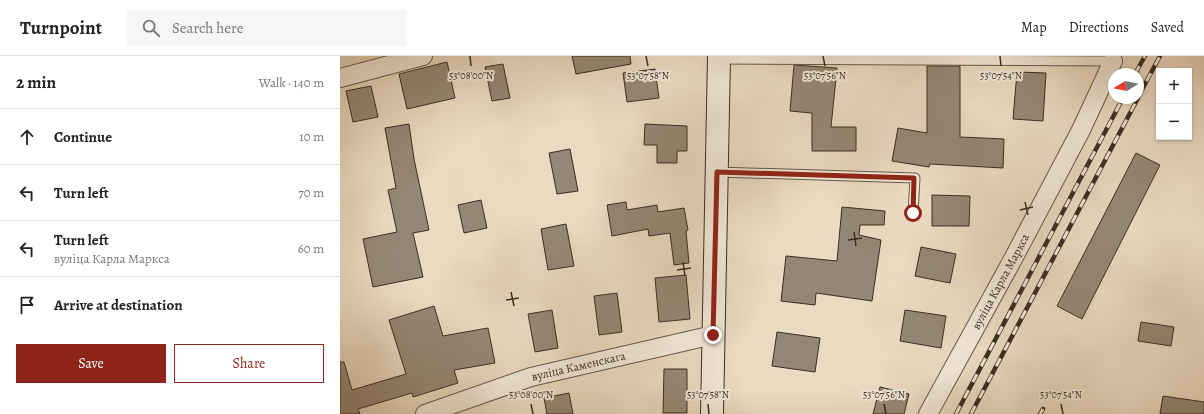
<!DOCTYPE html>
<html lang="en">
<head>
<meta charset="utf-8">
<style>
  :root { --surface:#fff; --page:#f6f6f6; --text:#222; --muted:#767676; --line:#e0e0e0; --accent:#8f2418 }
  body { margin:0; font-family:Alegreya,serif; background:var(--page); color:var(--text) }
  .controls { position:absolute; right:12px; top:12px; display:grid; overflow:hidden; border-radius:0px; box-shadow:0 1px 3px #0004 }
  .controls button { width:36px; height:36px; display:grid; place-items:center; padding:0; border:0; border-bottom:1px solid var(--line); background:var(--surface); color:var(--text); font:20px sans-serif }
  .compass { position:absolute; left:768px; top:12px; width:36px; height:36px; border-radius:50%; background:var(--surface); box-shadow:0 1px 3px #0004; rotate:260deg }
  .stop { position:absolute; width:12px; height:12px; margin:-9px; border:3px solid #8f2418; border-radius:50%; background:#fff }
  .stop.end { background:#8f2418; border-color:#fff; box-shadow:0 1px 4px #0008 }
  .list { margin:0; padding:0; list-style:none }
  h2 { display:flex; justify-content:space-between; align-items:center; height:52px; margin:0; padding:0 16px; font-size:17px }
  h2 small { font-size:13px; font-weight:400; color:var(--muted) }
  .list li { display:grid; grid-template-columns:26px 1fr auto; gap:12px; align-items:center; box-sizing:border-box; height:56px; padding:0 16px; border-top:1px solid var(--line) }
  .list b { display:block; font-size:15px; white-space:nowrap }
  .list p { margin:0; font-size:13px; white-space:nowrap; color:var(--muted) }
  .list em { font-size:13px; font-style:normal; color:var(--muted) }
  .actions { display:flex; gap:8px; padding:12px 16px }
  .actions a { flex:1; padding:9px 0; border:1px solid var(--accent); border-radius:0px; text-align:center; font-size:14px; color:var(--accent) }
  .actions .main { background:var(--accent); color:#fff }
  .icon { flex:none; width:22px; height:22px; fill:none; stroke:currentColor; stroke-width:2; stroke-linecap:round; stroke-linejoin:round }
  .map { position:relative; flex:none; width:864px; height:358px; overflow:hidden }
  header { display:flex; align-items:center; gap:24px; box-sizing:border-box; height:56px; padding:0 20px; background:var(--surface); border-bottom:1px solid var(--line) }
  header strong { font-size:19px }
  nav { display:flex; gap:22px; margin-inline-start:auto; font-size:14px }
  .search { width:280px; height:36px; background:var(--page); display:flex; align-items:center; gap:10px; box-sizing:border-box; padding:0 14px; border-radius:0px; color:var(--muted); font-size:15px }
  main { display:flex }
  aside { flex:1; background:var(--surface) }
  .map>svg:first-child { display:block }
  .building { fill:#958775; stroke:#392e23 }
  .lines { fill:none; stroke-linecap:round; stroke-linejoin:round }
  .service-casing { stroke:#65594a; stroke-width:11 }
  .minor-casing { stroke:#65594a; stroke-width:20 }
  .secondary-casing { stroke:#392e23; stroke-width:24 }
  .service { stroke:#f1e7d7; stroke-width:9 }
  .minor { stroke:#f1e7d7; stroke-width:18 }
  .secondary { stroke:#f1e7d7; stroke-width:22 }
  .rail-casing { stroke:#392e23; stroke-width:4.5 }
  .rail { stroke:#f1e7d7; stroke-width:3; stroke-dasharray:9; stroke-linecap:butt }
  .route { stroke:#8f2418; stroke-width:5 }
  .ticks { fill:none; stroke:#392e23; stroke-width:1.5 }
  .labels { text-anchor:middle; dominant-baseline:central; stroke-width:4; stroke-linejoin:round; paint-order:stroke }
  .street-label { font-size:12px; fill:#392e23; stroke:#f1e7d7 }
  .ticks-label { font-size:10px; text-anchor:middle; fill:#392e23; stroke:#f1e7d7; stroke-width:4; stroke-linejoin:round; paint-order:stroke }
</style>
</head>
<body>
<header>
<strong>Turnpoint</strong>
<div class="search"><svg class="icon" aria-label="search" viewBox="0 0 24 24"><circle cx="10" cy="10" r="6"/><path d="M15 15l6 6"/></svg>Search here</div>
<nav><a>Map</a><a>Directions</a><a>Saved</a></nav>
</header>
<main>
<aside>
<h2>2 min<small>Walk · 140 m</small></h2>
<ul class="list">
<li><svg class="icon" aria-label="ahead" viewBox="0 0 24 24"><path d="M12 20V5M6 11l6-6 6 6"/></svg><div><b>Continue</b></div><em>10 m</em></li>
<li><svg class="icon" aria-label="left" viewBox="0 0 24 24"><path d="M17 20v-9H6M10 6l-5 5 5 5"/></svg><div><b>Turn left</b></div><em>70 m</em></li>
<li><svg class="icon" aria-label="left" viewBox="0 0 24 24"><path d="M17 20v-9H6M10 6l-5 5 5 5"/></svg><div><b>Turn left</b><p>вуліца Карла Маркса</p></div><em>60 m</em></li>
<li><svg class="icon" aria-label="arrive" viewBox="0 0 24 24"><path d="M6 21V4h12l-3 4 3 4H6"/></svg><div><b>Arrive at destination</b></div></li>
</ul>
<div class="actions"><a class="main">Save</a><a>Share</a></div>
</aside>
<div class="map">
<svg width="864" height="358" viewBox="0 0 864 358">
  <rect width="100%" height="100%" fill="#eadac1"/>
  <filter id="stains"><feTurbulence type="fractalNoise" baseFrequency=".005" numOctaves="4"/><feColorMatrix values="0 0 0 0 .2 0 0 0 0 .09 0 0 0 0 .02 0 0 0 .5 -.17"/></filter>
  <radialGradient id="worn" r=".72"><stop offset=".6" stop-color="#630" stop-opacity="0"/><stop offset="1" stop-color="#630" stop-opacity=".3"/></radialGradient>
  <g class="building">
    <polygon points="232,0 290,0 291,8 236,18"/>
    <polygon points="107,6 115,42 67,53 59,18"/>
    <polygon points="163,8 170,42 152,45 145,11"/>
    <polygon points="454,9 497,12 491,71 516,71 516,95 472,95 472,57 450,55"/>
    <polygon points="587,10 620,10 620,81 664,83 663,112 590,108 589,111 552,105 558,72 587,77"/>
    <polygon points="315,13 319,42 287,46 283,17"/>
    <polygon points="677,16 706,17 703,65 673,63"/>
    <polygon points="31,30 38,61 13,66 6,35"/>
    <polygon points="69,68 74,103 89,174 73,177 83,221 33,231 23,183 57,176 48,134 56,132 45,72"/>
    <polygon points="305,68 347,70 347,95 337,95 337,107 317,107 317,89 304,89"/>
    <polygon points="230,93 238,135 217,138 209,97"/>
    <polygon points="796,97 820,109 742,263 717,250"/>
    <polygon points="592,139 630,140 629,170 592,170"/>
    <polygon points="141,144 147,172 124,177 118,149"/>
    <polygon points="286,146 287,154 317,149 318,156 344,152 348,174 346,175 349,207 334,209 330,177 309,180 308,173 272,180 267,149"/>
    <polygon points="502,151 545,155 544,169 520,169 519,179 541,184 532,245 476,237 475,249 441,245 446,200 497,205"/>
    <polygon points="226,168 234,210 208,214 201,173"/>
    <polygon points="581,191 616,198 610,227 575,220"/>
    <polygon points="346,219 350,263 319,266 315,222"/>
    <polygon points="277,237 282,276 259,279 254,240"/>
    <polygon points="94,250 103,280 148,272 155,307 114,314 118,327 73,341 72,337 18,353 20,358 0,358 0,306 4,306 12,334 66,318 49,264"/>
    <polygon points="212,254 218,292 195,296 188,258"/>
    <polygon points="565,254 606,260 601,292 560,285"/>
    <polygon points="801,266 834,271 831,290 798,285"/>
    <polygon points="437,276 480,282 475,316 432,310"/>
    <polygon points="324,313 347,313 347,357 323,357"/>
    <polygon points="540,331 569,338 564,358 533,358"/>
    <polygon points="229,337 233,358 207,358 204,342"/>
    <polygon points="823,340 864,346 864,358 820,358"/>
  </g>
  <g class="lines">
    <defs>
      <g id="service">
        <polyline points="379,3 773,5"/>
        <polyline points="377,116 575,122 573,157"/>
      </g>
      <g id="minor">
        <polyline points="0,22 83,0"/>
        <path id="s1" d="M85 358 191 321 373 279"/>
        <path id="s2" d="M588 358 673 203 741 74 773 5"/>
      </g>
      <polyline id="secondary" points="372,358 379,0"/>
    </defs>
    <use href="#service" class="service-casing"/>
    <use href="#minor" class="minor-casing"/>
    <use href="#secondary" class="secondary-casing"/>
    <use href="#service" class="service"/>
    <use href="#minor" class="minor"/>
    <use href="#secondary" class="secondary"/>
    <defs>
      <g id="rail">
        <polyline points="795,18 805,0"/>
        <polyline points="798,41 820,0"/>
        <polyline points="616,358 783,42"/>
        <polyline points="631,358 798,42"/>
        <polyline points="700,358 703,353"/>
      </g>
    </defs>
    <use href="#rail" class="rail-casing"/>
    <use href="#rail" class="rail"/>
  </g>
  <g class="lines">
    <polyline class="route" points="373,279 377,116 574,122 573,157"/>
  </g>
  <path class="ticks" d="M130 0 131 10M306 0 308 10M483 0 485 10M660 0 661 10M685 146 688 159M680 154 693 151M514 176 516 190M508 184 522 182M343 206 345 220M337 214 351 212M171 236 174 250M166 244 179 242M191 348 193 358M368 348 369 358M544 348 546 358M721 348 723 358"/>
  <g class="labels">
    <g class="street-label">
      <text stroke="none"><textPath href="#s2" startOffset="151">вуліца Карла Маркса</textPath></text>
      <text stroke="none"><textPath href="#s1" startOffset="161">вуліца Каменскага</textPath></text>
    </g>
  </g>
  <g class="ticks-label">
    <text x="131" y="23">53°08'00"N</text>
    <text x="308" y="23">53°07'58"N</text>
    <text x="485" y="23">53°07'56"N</text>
    <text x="661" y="23">53°07'54"N</text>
    <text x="191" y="342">53°08'00"N</text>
    <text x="368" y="342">53°07'58"N</text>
    <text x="544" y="342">53°07'56"N</text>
    <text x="721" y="342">53°07'54"N</text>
  </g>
  <rect width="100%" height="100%" filter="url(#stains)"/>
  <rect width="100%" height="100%" fill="url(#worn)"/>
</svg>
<div class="controls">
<button>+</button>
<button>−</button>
</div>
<svg class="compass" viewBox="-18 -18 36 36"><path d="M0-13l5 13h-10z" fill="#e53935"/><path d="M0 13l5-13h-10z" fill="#767676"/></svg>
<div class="stop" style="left:573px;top:157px"></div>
<div class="stop end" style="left:373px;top:279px"></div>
</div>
</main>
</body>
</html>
